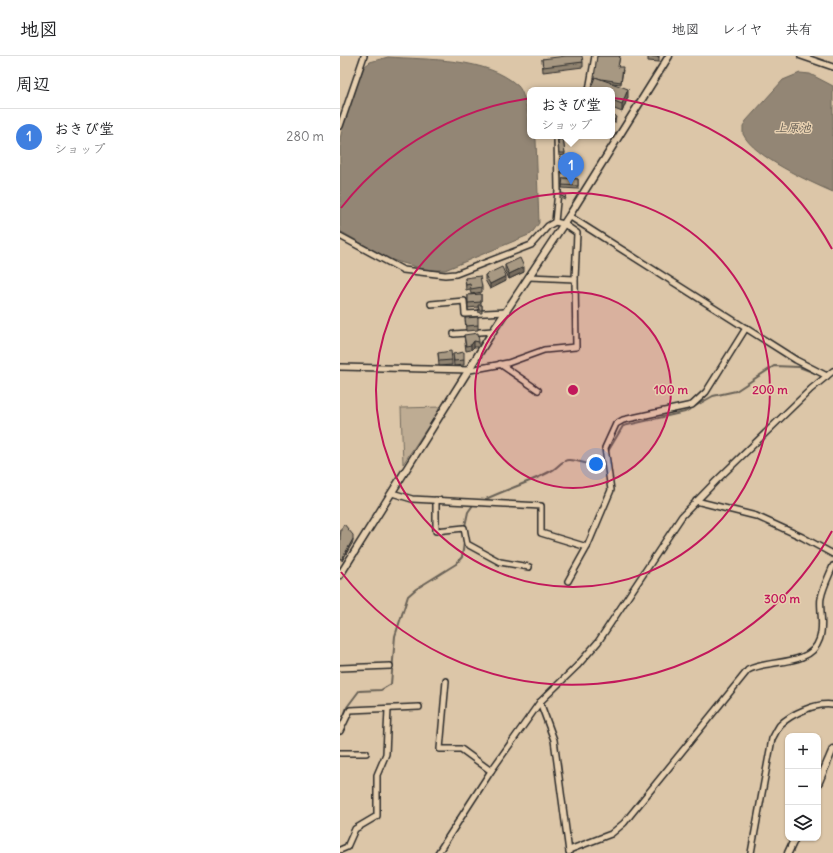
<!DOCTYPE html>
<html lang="ja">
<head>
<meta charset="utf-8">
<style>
  :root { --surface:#fff; --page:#f2f2f2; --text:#202124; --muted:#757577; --line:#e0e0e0; --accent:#c8321e }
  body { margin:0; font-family:Delius,"Klee One",sans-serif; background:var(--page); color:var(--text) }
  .controls { position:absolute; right:12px; bottom:12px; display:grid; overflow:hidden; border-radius:8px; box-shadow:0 1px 3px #0004 }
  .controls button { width:36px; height:36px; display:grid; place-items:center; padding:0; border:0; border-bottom:1px solid var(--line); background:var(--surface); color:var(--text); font:20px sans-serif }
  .you { position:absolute; left:256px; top:408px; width:14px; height:14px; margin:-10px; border:3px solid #fff; border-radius:50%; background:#1a73e8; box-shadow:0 0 0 6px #1a73e833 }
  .badge { display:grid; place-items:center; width:26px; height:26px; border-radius:50%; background:var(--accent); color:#fff; font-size:13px; font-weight:700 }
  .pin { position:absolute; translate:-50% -33px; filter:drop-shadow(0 1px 2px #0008) }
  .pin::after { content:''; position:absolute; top:21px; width:14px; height:12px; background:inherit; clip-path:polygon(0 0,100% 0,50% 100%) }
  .popup { position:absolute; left:187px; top:31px; width:88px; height:52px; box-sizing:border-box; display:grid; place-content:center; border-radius:8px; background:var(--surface); filter:drop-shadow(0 1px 3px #0005); font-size:13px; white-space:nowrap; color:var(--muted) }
  .popup b { font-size:15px; color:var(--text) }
  .popup::after { content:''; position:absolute; left:50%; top:100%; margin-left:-8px; border:8px solid transparent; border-top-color:var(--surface) }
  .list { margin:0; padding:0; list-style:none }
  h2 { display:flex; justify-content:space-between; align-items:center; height:52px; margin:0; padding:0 16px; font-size:17px }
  h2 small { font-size:13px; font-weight:400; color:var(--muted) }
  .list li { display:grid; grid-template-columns:26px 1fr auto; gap:12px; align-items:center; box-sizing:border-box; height:56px; padding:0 16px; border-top:1px solid var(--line) }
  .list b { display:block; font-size:15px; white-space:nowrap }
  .list p { margin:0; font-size:13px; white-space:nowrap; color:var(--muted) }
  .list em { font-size:13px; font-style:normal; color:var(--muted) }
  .icon { flex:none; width:22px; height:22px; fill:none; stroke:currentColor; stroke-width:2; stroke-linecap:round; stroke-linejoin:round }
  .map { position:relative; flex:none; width:493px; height:797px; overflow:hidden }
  header { display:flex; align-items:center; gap:24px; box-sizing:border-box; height:56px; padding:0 20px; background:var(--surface); border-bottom:1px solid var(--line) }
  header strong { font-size:19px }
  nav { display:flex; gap:22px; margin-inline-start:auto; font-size:14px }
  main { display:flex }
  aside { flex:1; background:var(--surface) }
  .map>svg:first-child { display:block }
  .green { fill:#beac93; stroke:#746c5f }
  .water { fill:#938675; stroke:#696257 }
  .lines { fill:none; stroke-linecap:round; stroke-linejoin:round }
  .stream { stroke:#696257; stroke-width:2 }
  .minor-casing { stroke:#2b2b2b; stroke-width:8 }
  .tertiary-casing { stroke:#2b2b2b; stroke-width:9 }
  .minor { stroke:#e7d0b0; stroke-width:5 }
  .tertiary { stroke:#e7d0b0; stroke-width:6 }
  .wall { fill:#908370; stroke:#2b2b2b }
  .shaded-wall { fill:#756a5b; stroke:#2b2b2b }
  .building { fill:#a79882; stroke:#2b2b2b }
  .ring { fill:none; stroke:#c2185b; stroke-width:2 }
  .labels { text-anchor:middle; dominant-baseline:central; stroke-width:3; stroke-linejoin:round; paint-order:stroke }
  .water-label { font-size:12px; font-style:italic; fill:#45423e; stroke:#e7d0b0 }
  .centre { fill:#c2185b; stroke:#e7d0b0; stroke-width:2 }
  .ring-label { font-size:12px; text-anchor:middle; font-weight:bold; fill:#c2185b; stroke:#e7d0b0; stroke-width:3; stroke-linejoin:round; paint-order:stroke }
</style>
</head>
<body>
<header>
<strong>地図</strong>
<nav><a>地図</a><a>レイヤ</a><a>共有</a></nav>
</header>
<main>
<aside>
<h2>周辺<small></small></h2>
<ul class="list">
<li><span class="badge" style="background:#3f7fe0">1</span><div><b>おきび堂</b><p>ショップ</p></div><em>280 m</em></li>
</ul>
</aside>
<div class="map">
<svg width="493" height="797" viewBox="0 0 493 797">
  <rect width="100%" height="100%" fill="#dcc6a8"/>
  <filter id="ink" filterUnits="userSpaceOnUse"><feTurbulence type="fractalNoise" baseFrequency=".025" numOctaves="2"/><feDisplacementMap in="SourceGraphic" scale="8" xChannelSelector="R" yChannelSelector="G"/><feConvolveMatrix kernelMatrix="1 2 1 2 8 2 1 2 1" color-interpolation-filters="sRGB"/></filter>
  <g filter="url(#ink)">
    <polygon class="green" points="101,351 63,408 61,352"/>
    <g class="water">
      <path d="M48 1C88 4 147 1 178 30 186 38 190 69 190 80H195L196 84 199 167 191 178 105 214H87L49 203 0 175V83L7 53 24 11 30 6Z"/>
      <path d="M460 17 470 18 493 30V136C470 126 414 101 403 78V70L406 65 443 24Z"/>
    </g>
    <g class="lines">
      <g class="stream">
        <polyline points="267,397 283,370 345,356 373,340 396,335 434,310 459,311 483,320"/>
        <path d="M146 443C167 433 191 426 211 415 218 412 221 404 229 404 242 404 257 416 265 401"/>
        <polyline points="125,470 128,456 133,449"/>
        <polyline points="2,665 7,651 19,635 41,634 51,628 55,580 68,540 76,533 116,508 122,501 124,487"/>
      </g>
      <defs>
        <g id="minor">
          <polyline points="461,0 493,11"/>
          <polyline points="249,34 255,0"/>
          <polyline points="0,70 24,0"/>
          <polyline points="217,80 218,135 215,166 224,168 237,177 235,223"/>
          <polyline points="229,160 456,304 487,320"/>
          <polyline points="0,180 63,214 105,219 116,218 191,189 208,170 215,166"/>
          <polyline points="91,248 124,245 125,258 166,256"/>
          <polyline points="114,278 153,275"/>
          <polyline points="160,308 198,334"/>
          <polyline points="0,311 130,314 168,307 204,294 236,291 235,223 189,221"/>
          <polyline points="52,437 72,443 201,450 201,477 247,491"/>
          <polyline points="96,444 96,475 124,472 127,488 160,506 189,511"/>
          <polyline points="356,445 416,460 462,481 493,498"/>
          <polyline points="228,525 247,491 271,434 265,392 276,368 283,364 352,349 366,336 406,272"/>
          <polyline points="0,612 50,610"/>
          <polyline points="106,625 100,693 121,693 151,715"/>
          <polyline points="200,646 214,684 229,796"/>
          <polyline points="0,675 10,654 79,651"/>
          <polyline points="0,697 26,697"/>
          <polyline points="0,794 7,791 15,773 37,760 37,719 46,698 48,653"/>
          <path d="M229 794 271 778 284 767 408 614C423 606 445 608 462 601 481 594 483 576 481 557 481 553 480 546 481 542 483 531 489 520 493 510"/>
          <polyline points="98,797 151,715 200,646 237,610 258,586 342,460 376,425 471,333 493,315"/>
          <path d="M411 797 432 683C435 678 437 673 440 669 451 658 477 646 493 649"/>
        </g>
        <g id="tertiary">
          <polyline points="0,519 153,275 229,160 329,0"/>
          <polyline points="478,728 493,693"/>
          <polyline points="448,797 455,782"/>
        </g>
      </defs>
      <use href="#minor" class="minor-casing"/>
      <use href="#tertiary" class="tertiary-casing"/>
      <use href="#minor" class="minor"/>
      <use href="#tertiary" class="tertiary"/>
    </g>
    <g class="wall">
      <polygon points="257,0 280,0 278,11 283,14 281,28 272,27 288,41 282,56 272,52 272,34 254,24"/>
      <polygon points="308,0 319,0 319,6 308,5"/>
      <polygon points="202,3 243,6 243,11 203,16"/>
      <polygon points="272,59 276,60 275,67 272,66"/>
      <polygon points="217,80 223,80 225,99 219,100"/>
      <polygon points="221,103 234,111 234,116 222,117"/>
      <polygon points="223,122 238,123 238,133 222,132"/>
      <polygon points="220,139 226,142 225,144 220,142"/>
      <polygon points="165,209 184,216 169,223 165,214"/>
      <polygon points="145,219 166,225 150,233 145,224"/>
      <polygon points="125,222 142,231 142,236 131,238 130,233 126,234"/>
      <polygon points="141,238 141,249 142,249 142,257 139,257 138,251 128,252 128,239"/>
      <polygon points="125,262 138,269 138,274 126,275"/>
      <polygon points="124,279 139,286 139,291 134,291 131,294 126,295"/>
      <polygon points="98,297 112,304 112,309 99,310"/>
      <polygon points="113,298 124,304 124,309 114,310"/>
    </g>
    <g class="shaded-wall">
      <polygon points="288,33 288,41 282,56 282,48"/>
      <polygon points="184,211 184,216 169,223 169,218"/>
      <polygon points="166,220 166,225 150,233 150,228"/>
      <polygon points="134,285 134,291 131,294 131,289"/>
      <polygon points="13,483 13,486 2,505 2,503"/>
    </g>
    <g class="building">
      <polygon points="226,0 242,0 243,6 203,11 202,3"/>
      <polygon points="257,0 280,0 278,11 283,11 281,26 261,23 255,21 255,22 254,22"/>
      <polygon points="308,0 319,0 319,1"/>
      <polygon points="255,21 288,33 282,48 272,44 272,34 250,34"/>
      <polygon points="272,59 276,60 275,64 272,64"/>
      <rect x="218" y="80" width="5" height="1"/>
      <polygon points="223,83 225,97 219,97 218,84"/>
      <polygon points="234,99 234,111 222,111 221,103"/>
      <polygon points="223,122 238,123 238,130 222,129"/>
      <polygon points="222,137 226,139 225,142 220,139"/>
      <polygon points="180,202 184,211 169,218 165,209"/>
      <polygon points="162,211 166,220 150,228 145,219"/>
      <polygon points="140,220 142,231 131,233 130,228 126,229 125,222"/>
      <polygon points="141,238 141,246 128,247 128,239"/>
      <polygon points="138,249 142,249 142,254 139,254"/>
      <polygon points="138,261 138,269 126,270 125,262"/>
      <polygon points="138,277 139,286 134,285 131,289 126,290 124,279"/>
      <polygon points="111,295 112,304 99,305 98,297"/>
      <polygon points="124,296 124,304 114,305 113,298"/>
      <polygon points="4,468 13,479 13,483 2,503 0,503 0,482 1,473"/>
    </g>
  </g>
  <circle cx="233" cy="334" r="98" fill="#c2185b" fill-opacity=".12"/>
  <g class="ring">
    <circle cx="233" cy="334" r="98"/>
    <circle cx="233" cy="334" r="197"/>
    <path d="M492 475A295 295 0 0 1 1 516M1 152A295 295 0 0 1 492 193"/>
  </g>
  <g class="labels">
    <g class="water-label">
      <text x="453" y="71">上原池</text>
    </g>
  </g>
  <circle cx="233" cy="334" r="6" class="centre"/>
  <g class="ring-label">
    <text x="331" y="338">100 m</text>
    <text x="430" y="338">200 m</text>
    <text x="442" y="547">300 m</text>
  </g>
</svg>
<div class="controls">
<button>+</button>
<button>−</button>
<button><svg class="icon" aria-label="layers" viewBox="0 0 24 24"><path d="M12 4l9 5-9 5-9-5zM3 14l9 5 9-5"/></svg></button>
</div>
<div class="you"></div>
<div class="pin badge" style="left:231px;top:129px;background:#3f7fe0">1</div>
<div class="popup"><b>おきび堂</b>ショップ</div>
</div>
</main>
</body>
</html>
